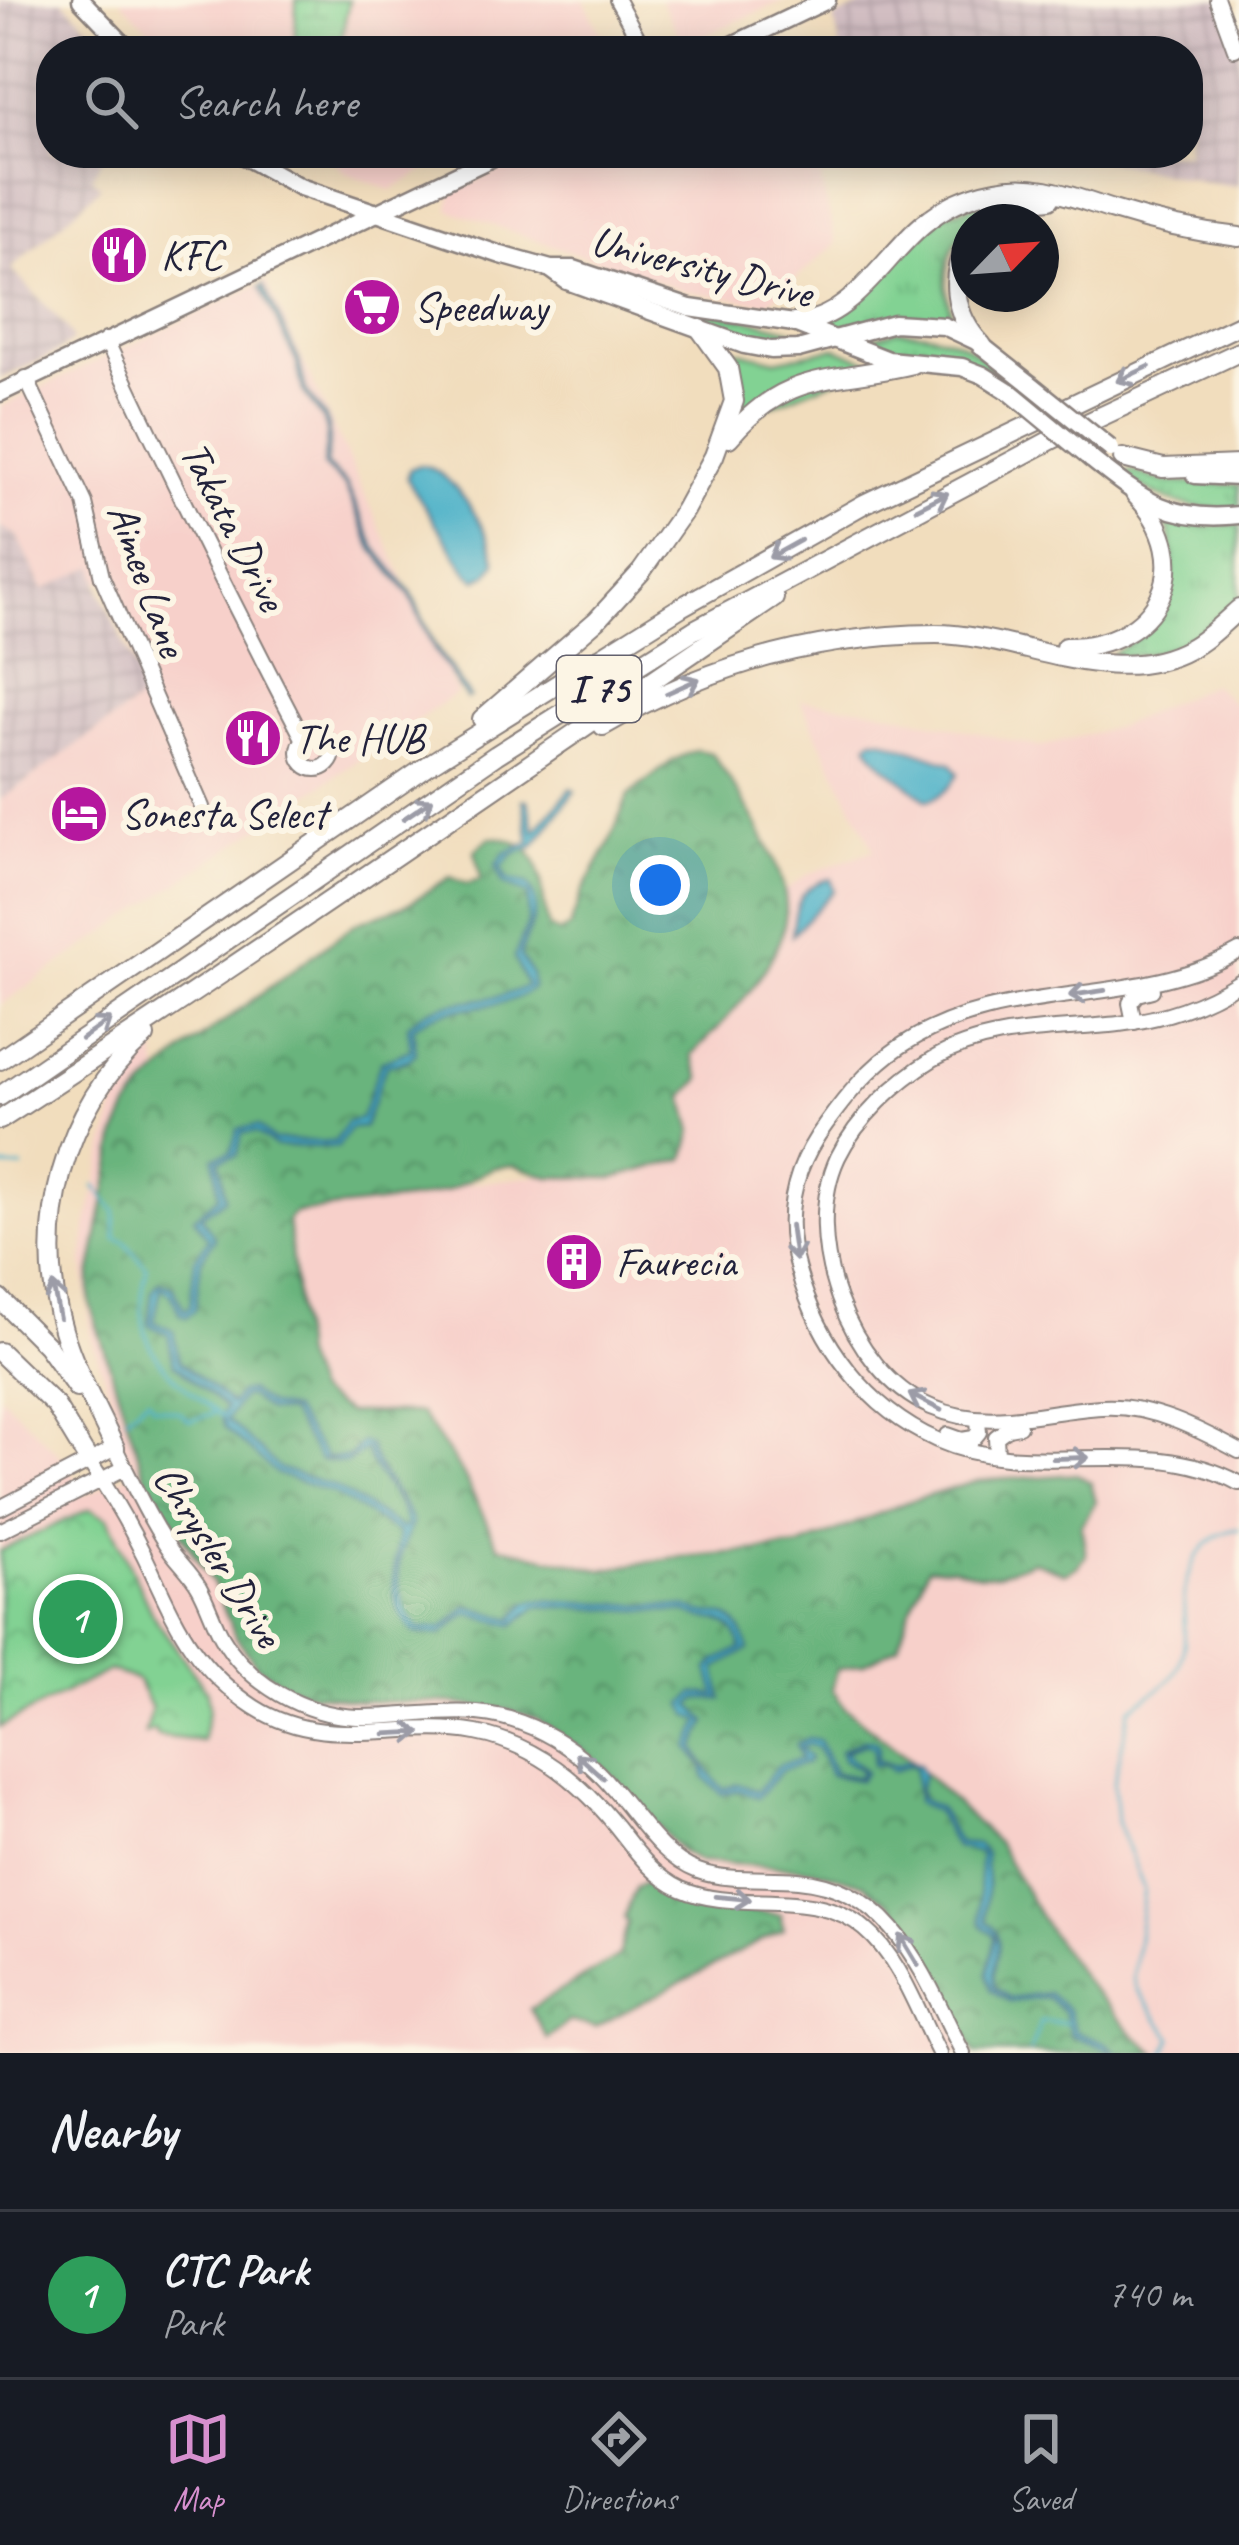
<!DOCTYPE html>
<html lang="en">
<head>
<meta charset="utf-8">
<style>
  :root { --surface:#171b24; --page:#20242c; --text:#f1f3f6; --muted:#9ea1a6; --line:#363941; --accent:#d690ce }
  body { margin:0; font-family:Caveat,sans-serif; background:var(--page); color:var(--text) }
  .compass { position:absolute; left:951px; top:204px; width:108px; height:108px; border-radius:50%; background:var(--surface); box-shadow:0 6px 30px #0003; rotate:65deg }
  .you { position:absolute; left:660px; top:885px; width:42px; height:42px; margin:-30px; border:9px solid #fff; border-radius:50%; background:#1a73e8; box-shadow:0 0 0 18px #1a73e833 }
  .badge { display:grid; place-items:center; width:78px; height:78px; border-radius:50%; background:var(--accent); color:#fff; font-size:39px; font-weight:700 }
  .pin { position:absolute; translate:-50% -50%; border:6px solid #fff; box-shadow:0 3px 12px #0006 }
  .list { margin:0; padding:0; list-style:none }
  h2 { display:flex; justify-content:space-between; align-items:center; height:156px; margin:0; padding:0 48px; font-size:51px }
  h2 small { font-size:39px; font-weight:400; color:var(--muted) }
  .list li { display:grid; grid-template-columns:78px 1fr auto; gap:36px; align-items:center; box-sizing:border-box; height:168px; padding:0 48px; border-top:3px solid var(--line) }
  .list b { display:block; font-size:45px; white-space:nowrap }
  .list p { margin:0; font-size:39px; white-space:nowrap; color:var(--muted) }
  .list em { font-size:39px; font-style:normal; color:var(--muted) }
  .icon { flex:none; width:66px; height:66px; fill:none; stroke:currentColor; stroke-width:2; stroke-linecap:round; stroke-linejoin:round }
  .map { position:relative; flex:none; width:1239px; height:2053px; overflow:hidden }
  .search { position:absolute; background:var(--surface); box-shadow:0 6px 30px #0003; left:36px; right:36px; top:36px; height:132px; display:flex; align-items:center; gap:30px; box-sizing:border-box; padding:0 42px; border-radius:48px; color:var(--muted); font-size:45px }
  .sheet { height:324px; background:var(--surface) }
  nav { display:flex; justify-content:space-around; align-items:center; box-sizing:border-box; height:168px; border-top:3px solid var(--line); background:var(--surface); font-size:33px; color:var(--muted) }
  nav a { display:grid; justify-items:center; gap:6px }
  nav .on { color:var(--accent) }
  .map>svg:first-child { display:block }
  .built { fill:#f7d0ca }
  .industrial { fill:url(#industrial-grid) }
  .grass { fill:url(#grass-tufts); stroke:#527a67; stroke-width:3 }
  .forest { fill:url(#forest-crowns); stroke:#466b5c; stroke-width:3 }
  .wetland { fill:url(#wetland-marsh); stroke:#527a67; stroke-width:3 }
  .park { fill:url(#park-crowns); stroke:#527a67; stroke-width:3 }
  .water { fill:#49b0c8; stroke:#366982; stroke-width:3; fill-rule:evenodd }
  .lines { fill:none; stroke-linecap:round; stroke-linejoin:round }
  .stream { stroke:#49b0c8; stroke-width:3 }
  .minor-casing { stroke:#8a807c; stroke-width:18 }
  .major-casing { stroke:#8a807c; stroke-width:21 }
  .highway-casing { stroke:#8a807c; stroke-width:22 }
  .minor { stroke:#fff; stroke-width:14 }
  .major { stroke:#fff; stroke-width:16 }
  .highway { stroke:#fff; stroke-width:18 }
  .major-bridge-casing { stroke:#8a807c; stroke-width:21; stroke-linecap:butt }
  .major-bridge { stroke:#fff; stroke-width:16 }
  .oneway { stroke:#9c9ca7 }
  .labels { text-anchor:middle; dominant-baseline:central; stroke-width:12; stroke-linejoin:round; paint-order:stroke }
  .shield { fill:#fcf5e5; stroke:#63616e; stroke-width:3 }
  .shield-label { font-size:39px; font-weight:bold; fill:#22223b }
  .poi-label { font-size:42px; fill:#22223b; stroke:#fcf5e5; text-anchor:start }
  .street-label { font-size:42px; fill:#22223b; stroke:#fcf5e5 }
</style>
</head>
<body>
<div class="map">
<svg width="1239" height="2053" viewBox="0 0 1239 2053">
  <defs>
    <pattern id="industrial-grid" width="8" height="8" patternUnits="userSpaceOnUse" patternTransform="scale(3)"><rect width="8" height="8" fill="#d2bec2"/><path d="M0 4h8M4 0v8" fill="none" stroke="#b4a3a8"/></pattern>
    <pattern id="grass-tufts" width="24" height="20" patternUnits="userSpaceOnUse" patternTransform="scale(3)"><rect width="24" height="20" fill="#82d293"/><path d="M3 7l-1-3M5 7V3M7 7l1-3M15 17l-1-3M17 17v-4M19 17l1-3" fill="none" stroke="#70b480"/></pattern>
    <pattern id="forest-crowns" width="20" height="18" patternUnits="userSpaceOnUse" patternTransform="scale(3)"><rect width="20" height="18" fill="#69b47d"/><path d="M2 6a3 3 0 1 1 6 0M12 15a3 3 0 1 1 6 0" fill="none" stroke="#569268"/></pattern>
    <pattern id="wetland-marsh" width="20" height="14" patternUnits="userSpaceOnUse" patternTransform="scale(3)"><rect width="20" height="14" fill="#82d293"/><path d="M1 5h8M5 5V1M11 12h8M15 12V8" fill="none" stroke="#70b480"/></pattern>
    <pattern id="park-crowns" width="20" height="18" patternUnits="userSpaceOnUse" patternTransform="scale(3)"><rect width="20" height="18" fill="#82d293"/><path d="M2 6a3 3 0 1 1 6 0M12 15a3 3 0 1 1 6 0" fill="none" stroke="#70b480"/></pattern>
  </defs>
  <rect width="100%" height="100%" fill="#fcf5e5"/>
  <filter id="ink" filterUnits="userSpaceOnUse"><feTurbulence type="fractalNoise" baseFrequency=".00833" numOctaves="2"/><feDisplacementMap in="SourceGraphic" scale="24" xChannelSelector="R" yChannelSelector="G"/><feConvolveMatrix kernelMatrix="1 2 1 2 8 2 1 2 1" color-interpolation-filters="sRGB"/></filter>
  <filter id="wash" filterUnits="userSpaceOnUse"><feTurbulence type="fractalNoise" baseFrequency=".004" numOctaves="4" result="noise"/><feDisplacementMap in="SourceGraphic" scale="48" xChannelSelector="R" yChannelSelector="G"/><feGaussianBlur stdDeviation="2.7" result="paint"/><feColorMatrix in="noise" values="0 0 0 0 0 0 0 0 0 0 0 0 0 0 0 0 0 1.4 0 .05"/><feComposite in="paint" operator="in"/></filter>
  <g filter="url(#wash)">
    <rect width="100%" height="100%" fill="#f1ddbd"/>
    <g class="built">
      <polygon points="120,0 296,0 295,43 287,51 170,51"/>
      <polygon points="349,0 584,0 610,51 339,51"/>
      <polygon points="660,0 785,0 684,45"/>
      <polygon points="328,153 464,153 440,162 391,190 344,172"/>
      <polygon points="538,153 815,153 836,244 767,304 686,291 449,210 451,192"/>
      <polygon points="266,281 457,693 0,1005 0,800 147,695 107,580 43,590 18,536 0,527 0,407"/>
      <polygon points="1212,684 1239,708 1239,2053 0,2053 0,1395 67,1463 84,1496 136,1471 107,1416 116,1412 92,1340 83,1263 88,1221 116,1103 129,1076 156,1043 162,1112 282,1205 685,1159 691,1115 683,1097 692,1055 732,1013 786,908 783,892 808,874 874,850 800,700 880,710 1039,747 1117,727"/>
    </g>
    <g class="industrial">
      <polygon points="0,0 63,0 113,51 51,51 51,153 106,153 91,177 101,187 11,269 66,327 73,340 56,353 0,379"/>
      <polygon points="874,0 1231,0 1239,28 1239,186 1209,183 1071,153 1188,153 1188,51 841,51 834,19"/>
      <polygon points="0,527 18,536 43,590 95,566 100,590 147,695 0,800"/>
    </g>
    <g class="grass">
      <path d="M1007 195C956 226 932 262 954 322 911 310 878 318 836 331L821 324 944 214Z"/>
      <polygon points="569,275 787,329 814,338 781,344 756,342"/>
      <path d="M898 330C939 333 969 339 996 372L950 357 894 353 859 341Z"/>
      <polygon points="722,347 776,360 836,348 875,364 740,418"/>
      <path d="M1132 471 1165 482 1239 485V508C1188 511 1165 503 1123 475Z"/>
      <path d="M1166 521 1208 526 1239 524V599C1198 636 1168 659 1111 656 1118 648 1131 643 1141 635 1175 608 1178 559 1166 521Z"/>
    </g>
    <g class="forest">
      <path d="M696 750 712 753C737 790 784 860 786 905 788 959 727 1019 692 1055L701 1079 684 1097 693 1131 685 1159 614 1178 549 1177 514 1165 493 1168 447 1191 415 1199 295 1213 288 1220 302 1357 315 1392 347 1413H420L463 1474 498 1546 602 1570 670 1558 799 1547 907 1502 978 1481 1077 1474 1091 1483 1096 1502 1081 1525 1086 1555 1077 1567 1065 1573 1033 1561 998 1574 979 1575 953 1567H928C917 1593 905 1618 899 1646L863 1664 837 1669 832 1689 845 1708 907 1757 998 1844 1041 1919 1084 1980 1135 2036 1157 2053H975L915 1935 890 1903 864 1884 812 1869 699 1862 680 1851 618 1781 587 1753 535 1718 508 1710 448 1703 359 1701 304 1692 280 1682 256 1665 235 1635 212 1582 146 1479 90 1304V1277L117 1135 129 1108 148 1084 191 1046 356 923 408 904 450 877 467 884 481 880 475 851 490 837C552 840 536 886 549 928L559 933 570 927 582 892 609 844 628 796 672 761Z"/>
      <polygon points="653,1879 687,1901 781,1915 784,1929 595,2027 569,2021 547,2039 530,2009 619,1956 628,1922 624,1918 636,1887"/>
    </g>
    <polygon class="wetland" points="296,0 349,0 339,51 287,51 295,43"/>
    <polygon class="park" points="90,1509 108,1518 152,1614 207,1691 209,1708 202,1741 157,1736 154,1730 145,1734 151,1708 137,1680 109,1670 0,1727 0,1551"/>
    <g class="water">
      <polygon points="263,285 299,360 306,391 326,418 330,438 326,465 346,484 376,548 411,592 435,646 470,697 467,699 433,648 409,594 373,549 344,485 323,466 327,437 323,419 303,392 296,361 260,287"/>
      <path d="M419 465C451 466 492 534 496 563L488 574 476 580 468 573 407 479 410 469Z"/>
      <path d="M872 739H882L951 763 958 773C953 786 940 798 927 800 910 784 873 763 868 743Z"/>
      <path d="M571 788 575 791 533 847 513 854 501 867 507 880 527 884C547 908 526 931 520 956L531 974 532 988C501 1016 445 997 413 1028L416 1053 408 1060 386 1065 364 1127 350 1128 338 1147 275 1146 255 1132 242 1133 237 1155 219 1160 225 1198 201 1216 215 1238 201 1260 195 1310 186 1317 181 1315 171 1294 161 1287 154 1322 173 1330 179 1361 231 1404 239 1393 249 1391 270 1406 292 1410 326 1458 349 1457 362 1442 370 1446C377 1477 402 1494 412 1523 396 1557 389 1597 419 1628H443L468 1606 513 1619 527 1603 537 1600 687 1607C719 1623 732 1601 749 1649L716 1668 722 1699H697L691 1705 707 1722 695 1748C704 1762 710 1778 724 1789L738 1784 757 1791 779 1765 802 1759 796 1745 808 1738 819 1740 834 1773 859 1777 862 1771 843 1759 840 1751 865 1739 875 1741 879 1747 876 1760 895 1766 906 1761 919 1764 923 1774 919 1790 921 1799 939 1808 958 1843 977 1845 986 1853C983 1865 987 1870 987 1883 988 1897 983 1907 986 1922 1013 1940 987 1963 995 1988L1010 1998 1049 1993 1068 2010 1075 2031 1106 2043 1118 2053 1071 2035 1063 2011 1047 1997 1010 2002 991 1990 987 1974 995 1937C991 1932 985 1929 981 1924 979 1920 979 1859 981 1853L955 1847 936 1811 917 1802 915 1767 908 1765 893 1771 883 1764 873 1765 874 1747 865 1743 844 1752 866 1772 860 1780 830 1775 817 1747 809 1744 801 1748 809 1757 807 1763 782 1770 758 1797 738 1790 722 1794 705 1778 702 1764 689 1748 701 1721 689 1715 684 1704 695 1693 716 1695 709 1669 716 1661 742 1648C730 1610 712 1626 686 1612L537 1606 514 1625 468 1613 441 1635 415 1633C380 1596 397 1573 398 1533L333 1493 277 1474 225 1428 221 1416 226 1408 174 1364 168 1334 149 1325 152 1292 159 1282 173 1287 184 1310 190 1307 195 1259 209 1239 194 1217 219 1196 214 1157 231 1152 238 1129 257 1126 273 1140 335 1142 347 1122 361 1119 381 1062 411 1050 408 1026C436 992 493 1008 527 985L514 958 528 923V894L503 884 496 865 505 853 530 842 523 800H528L535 831ZM248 1396 268 1411 289 1413 320 1460 346 1463 366 1449C372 1478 403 1497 406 1526L402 1529 335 1487 280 1469 227 1420 242 1397Z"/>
      <path d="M831 879 834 890 792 935C796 905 799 885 831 879Z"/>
    </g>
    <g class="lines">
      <g class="stream">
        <polyline points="0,1167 22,1168"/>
        <path d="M95 1186 115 1211 116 1239 124 1241 147 1268C128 1346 164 1371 221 1416"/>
        <polyline points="127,1416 148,1398 153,1406 179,1412 190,1421 214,1413"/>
        <polyline points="1030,2051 1041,2021 1066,2023"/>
        <path d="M1165 2053 1172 2038 1137 1990 1133 1978 1144 1889 1117 1822 1114 1783 1130 1709C1144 1698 1166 1688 1175 1673 1192 1644 1180 1618 1185 1588 1190 1560 1209 1532 1239 1529"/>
      </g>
    </g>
  </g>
  <g filter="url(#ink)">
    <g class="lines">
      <defs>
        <g id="minor">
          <polyline points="617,0 645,51"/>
          <polyline points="1217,0 1235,49"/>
          <path d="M106 340C169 475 235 608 304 740"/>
          <polyline points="26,378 85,503 102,577 202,807"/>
          <circle cx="316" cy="752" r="17"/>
          <path d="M1239 951C1134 1010 1002 978 901 1046 870 1067 847 1095 826 1124 793 1168 782 1217 798 1270 818 1343 867 1409 937 1440 1034 1483 1144 1431 1239 1483"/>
          <path d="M1239 982C1203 1005 1161 1019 1119 1024 1057 1031 989 1026 933 1059 897 1081 857 1118 838 1157 800 1238 848 1371 931 1407 990 1432 1042 1410 1102 1407 1150 1404 1198 1429 1239 1451"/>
          <polyline points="1134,1022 1130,1003 1137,994 1152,990"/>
          <polyline points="948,1435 962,1440 974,1438 979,1432 978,1420"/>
          <polyline points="997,1455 996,1437 1008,1428 1019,1426"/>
          <path d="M89 1461C109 1491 128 1523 144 1555 175 1619 190 1665 254 1707 326 1753 401 1719 476 1733 535 1744 580 1781 617 1827 635 1850 653 1876 681 1889 739 1915 813 1884 865 1929 900 1958 918 2013 939 2053"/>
          <path d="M0 1508 115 1448C131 1480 146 1514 166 1544 176 1560 190 1571 199 1587 208 1603 213 1621 222 1637 248 1684 304 1715 357 1717 426 1718 478 1698 544 1733 571 1747 595 1767 614 1790 639 1818 661 1857 698 1871 728 1882 766 1877 798 1880 895 1888 924 1977 963 2053"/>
          <polyline points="0,1531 125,1468"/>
        </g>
        <g id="major">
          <polyline points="81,0 130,51"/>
          <polyline points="720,51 827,0"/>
          <polyline points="238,153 300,187 501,255 551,269 574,269 690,308 794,323 888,360 962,367 983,375 1010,392"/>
          <polyline points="552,270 567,281 744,345 771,350 798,349 894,323 944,326 976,341 1029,383"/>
          <polyline points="0,393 502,153"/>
          <path d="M1091 459C1142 499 1170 523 1239 515"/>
          <polyline points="1195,475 1239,477"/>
        </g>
        <g id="highway">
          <polyline points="983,222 1016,203 1050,199"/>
          <path d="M969 239C948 275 953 315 982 345"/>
          <path d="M794 323C850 322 883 258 922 225 943 207 969 195 996 190 1038 181 1074 198 1113 210 1154 223 1196 232 1239 237"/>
          <path d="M729 438C788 368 835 383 913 364"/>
          <polyline points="1123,458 1163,468 1239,465"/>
          <path d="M1065 647C1158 648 1202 563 1135 494"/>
          <polyline points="482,719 597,620 641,572 684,511 714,456 734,401 728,368 700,329"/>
          <path d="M603 726C705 666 818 635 936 634 1017 634 1111 692 1189 649 1208 639 1223 623 1239 609"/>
          <polyline points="0,1060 433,762 681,607 864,504 1239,325"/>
          <polyline points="0,1096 496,755 694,630 1053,439 1239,352"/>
          <path d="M0 1120C261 951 516 772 774 598"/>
          <polyline points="0,1299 47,1346 77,1388"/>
          <polyline points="0,1352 55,1405 89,1461"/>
          <path d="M115 1448C97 1409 75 1371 63 1330 32 1228 64 1106 145 1036"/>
        </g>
      </defs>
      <use href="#minor" class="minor-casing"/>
      <use href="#major" class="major-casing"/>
      <use href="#highway" class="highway-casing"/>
      <use href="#minor" class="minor"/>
      <use href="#major" class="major"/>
      <use href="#highway" class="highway"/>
      <defs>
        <g id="major-bridge">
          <polyline points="1029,383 1111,449"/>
          <polyline points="1010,392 1091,459"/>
        </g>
      </defs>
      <use href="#major-bridge" class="major-bridge-casing"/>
      <use href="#major-bridge" class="major-bridge"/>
    </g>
    <defs><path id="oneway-shaft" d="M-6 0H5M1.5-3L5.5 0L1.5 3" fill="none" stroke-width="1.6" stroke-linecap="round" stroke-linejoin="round" transform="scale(3)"/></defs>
    <g class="oneway">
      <use href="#oneway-shaft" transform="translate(1133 374) rotate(155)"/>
      <use href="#oneway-shaft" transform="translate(932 501) rotate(-27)"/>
      <use href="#oneway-shaft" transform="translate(785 549) rotate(151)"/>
      <use href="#oneway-shaft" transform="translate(683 686) rotate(-24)"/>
      <use href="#oneway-shaft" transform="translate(418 809) rotate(-34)"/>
      <use href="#oneway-shaft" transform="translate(1087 993) rotate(172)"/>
      <use href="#oneway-shaft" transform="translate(96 1029) rotate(-35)"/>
      <use href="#oneway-shaft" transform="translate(793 1243) rotate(82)"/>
      <use href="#oneway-shaft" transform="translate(56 1301) rotate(-101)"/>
      <use href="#oneway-shaft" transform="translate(925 1402) rotate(-153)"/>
      <use href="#oneway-shaft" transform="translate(1071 1458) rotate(-2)"/>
      <use href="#oneway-shaft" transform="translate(403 1733) rotate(-3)"/>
      <use href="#oneway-shaft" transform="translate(590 1766) rotate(-138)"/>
      <use href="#oneway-shaft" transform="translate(733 1898) rotate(5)"/>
      <use href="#oneway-shaft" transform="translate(909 1950) rotate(-121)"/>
    </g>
  </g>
  <defs>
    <symbol id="restaurant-disc" viewBox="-11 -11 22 22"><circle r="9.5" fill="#b5179e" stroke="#fcf5e5"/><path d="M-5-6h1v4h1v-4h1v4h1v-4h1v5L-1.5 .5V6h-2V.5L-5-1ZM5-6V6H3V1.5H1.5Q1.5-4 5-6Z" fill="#fff"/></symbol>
    <symbol id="supermarket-disc" viewBox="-11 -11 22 22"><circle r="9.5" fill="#b5179e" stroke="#fcf5e5"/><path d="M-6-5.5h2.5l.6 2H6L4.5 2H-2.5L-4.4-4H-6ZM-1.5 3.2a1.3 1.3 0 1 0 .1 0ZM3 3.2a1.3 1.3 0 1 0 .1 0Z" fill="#fff"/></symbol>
    <symbol id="hotel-disc" viewBox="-11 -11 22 22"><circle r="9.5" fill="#b5179e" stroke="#fcf5e5"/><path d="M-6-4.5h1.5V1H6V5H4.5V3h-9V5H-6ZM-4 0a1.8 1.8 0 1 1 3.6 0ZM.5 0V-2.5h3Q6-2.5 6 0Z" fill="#fff"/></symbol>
    <symbol id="building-disc" viewBox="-11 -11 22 22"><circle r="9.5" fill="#b5179e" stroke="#fcf5e5"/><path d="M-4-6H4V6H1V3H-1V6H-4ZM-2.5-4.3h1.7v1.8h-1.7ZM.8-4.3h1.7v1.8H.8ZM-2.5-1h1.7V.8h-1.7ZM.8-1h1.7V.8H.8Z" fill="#fff"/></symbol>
  </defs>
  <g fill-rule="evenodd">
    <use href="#restaurant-disc" x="86" y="222" width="66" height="66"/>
    <use href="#supermarket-disc" x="339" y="274" width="66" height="66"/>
    <use href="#restaurant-disc" x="220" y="705" width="66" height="66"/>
    <use href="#hotel-disc" x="46" y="781" width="66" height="66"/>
    <use href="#building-disc" x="541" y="1229" width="66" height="66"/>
  </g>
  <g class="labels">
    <rect class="shield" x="557" y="656" width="84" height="66" rx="9"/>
    <g class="shield-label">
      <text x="599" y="689">I 75</text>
    </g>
    <g class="poi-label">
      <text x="161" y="255">KFC</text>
      <text x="414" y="307">Speedway</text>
      <text x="295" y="738">The HUB</text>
      <text x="121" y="814">Sonesta Select</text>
      <text x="616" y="1262">Faurecia</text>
    </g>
    <g class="street-label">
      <text transform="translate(702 267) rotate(14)">University Drive</text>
      <text transform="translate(233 526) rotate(63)">Takata Drive</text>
      <text transform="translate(147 580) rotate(70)">Aimee Lane</text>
      <text transform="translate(218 1556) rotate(58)">Chrysler Drive</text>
    </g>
  </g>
</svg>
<svg class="compass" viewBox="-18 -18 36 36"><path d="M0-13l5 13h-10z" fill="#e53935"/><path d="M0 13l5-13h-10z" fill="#9ea1a6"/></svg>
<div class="you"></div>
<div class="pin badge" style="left:78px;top:1619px;background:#2e9e5b">1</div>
<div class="search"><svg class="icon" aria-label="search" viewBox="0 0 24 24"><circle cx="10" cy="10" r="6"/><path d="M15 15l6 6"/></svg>Search here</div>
</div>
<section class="sheet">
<h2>Nearby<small></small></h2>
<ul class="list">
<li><span class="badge" style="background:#2e9e5b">1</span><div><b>CTC Park</b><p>Park</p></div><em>740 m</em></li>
</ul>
</section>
<nav>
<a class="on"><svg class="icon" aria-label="map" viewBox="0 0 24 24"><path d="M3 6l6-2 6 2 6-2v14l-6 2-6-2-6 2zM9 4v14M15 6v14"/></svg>Map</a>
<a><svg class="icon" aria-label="directions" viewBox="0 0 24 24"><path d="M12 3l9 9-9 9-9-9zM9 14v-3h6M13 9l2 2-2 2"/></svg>Directions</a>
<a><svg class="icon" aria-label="saved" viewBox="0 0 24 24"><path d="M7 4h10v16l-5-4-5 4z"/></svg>Saved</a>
</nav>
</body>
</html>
